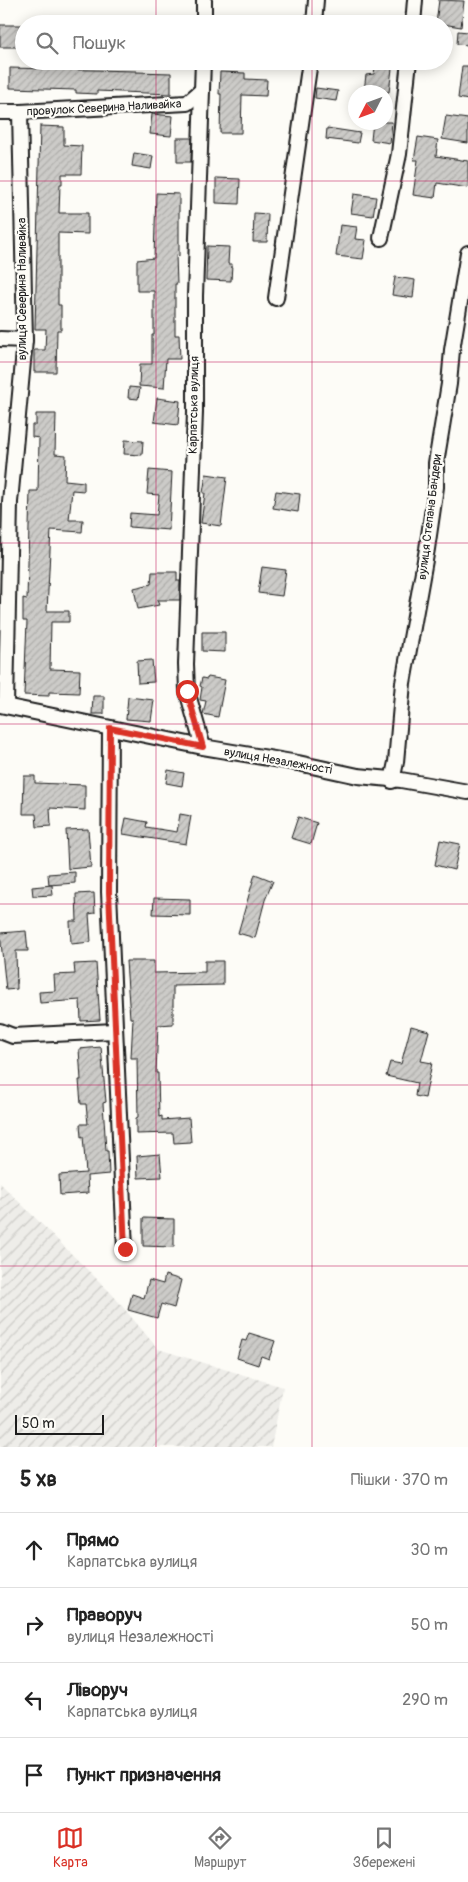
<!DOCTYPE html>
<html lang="uk">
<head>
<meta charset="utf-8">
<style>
  :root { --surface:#fff; --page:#f6f6f6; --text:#222; --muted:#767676; --line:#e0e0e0; --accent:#d93025 }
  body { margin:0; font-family:Pangolin,sans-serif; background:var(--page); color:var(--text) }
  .compass { position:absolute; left:348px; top:85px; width:45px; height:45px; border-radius:50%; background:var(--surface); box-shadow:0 2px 12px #0003; rotate:228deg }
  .scale { position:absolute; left:15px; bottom:12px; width:89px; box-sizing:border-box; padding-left:5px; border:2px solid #1c1c1c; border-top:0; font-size:14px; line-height:18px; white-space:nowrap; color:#1c1c1c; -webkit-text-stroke:4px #fdfcf7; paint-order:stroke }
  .stop { position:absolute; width:15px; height:15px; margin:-11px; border:4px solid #d93025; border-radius:50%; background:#fff }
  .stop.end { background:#d93025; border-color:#fff; box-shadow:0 1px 5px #0008 }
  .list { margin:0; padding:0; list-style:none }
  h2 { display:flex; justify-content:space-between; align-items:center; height:65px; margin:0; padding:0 20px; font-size:21px }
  h2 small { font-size:16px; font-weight:400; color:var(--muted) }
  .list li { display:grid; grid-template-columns:32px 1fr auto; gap:15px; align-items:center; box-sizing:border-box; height:75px; padding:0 20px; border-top:1px solid var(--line) }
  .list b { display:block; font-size:19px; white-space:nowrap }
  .list p { margin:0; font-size:16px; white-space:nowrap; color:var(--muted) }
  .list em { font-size:16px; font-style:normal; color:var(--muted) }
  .icon { flex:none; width:28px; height:28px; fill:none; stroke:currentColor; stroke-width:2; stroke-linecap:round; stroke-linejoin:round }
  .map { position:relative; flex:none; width:468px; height:1447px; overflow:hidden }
  .search { position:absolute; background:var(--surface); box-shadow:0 2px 12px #0003; left:15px; right:15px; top:15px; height:55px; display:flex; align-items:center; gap:12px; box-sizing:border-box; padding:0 18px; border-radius:28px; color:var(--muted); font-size:19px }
  .sheet { height:365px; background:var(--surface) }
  nav { display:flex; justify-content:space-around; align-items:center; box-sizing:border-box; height:70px; border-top:1px solid var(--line); background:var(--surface); font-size:14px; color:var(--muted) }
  nav a { display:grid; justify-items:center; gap:2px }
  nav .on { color:var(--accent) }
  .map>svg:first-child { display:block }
  .industrial { fill:url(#industrial-furrows) }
  .building { fill:url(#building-hatch); stroke:#1c1c1c }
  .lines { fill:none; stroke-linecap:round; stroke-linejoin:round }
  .minor-casing { stroke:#1c1c1c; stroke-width:18 }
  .minor { stroke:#fdfcf7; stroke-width:14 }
  .route { stroke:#d93025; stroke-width:6 }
  .grid { fill:none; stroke:#c2185b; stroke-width:1; stroke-opacity:0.55 }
  .labels { text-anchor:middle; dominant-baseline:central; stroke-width:4.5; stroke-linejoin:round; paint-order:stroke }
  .street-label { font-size:12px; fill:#1c1c1c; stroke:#fdfcf7 }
</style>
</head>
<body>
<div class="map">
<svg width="468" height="1447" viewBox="0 0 468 1447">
  <defs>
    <pattern id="industrial-furrows" width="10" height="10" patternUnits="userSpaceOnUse" patternTransform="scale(1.25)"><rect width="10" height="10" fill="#eeede9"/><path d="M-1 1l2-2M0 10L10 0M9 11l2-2" fill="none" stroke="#cccbc7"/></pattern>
    <pattern id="building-hatch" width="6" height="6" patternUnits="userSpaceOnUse" patternTransform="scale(1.25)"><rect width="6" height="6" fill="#cccbc8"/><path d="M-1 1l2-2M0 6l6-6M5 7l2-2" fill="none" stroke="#afaeab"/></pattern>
  </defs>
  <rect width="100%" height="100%" fill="#fdfcf7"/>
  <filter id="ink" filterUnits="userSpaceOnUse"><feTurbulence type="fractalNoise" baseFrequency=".02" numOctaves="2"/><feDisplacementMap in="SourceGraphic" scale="10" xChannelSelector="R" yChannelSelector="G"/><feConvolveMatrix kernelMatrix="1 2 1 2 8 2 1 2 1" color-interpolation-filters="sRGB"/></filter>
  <g filter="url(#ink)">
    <polygon class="industrial" points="0,1183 112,1294 158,1349 283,1387 271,1447 0,1447"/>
    <g class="building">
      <polygon points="439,0 464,1 461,27 436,23"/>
      <rect x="0" y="25" width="24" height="22"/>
      <polygon points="458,31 468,32 468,45 457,44"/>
      <polygon points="376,61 393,61 389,92 364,91 366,75 374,74"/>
      <polygon points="462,66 468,66 468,100 458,98"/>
      <polygon points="10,68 136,71 136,72 171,73 171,94 97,91 97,94 76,93 76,90 10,88"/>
      <polygon points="220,72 245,73 245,79 267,80 266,96 242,95 241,133 220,133 221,94 219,94"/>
      <polygon points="316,88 338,91 336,101 315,98"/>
      <polygon points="152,114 173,116 171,136 150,134"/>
      <polygon points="446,116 468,119 468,143 442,139"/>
      <polygon points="373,122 392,122 390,143 371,140"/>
      <polygon points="40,126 64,127 64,145 82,146 81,174 62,174 62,184 60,184 59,213 88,213 88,234 58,233 58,305 61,305 61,330 57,330 56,372 34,372 34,350 45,350 46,329 35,329"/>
      <polygon points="327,128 360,133 358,143 326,139"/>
      <polygon points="418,137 438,140 436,156 468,161 468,188 437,183 435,198 413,195 418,160 414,160"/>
      <polygon points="177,138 192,138 191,162 177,162"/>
      <polygon points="134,153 153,156 151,169 132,166"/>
      <polygon points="216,178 240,179 239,204 216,203"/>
      <polygon points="156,193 179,194 179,256 176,255 177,284 175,284 175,335 179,335 180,359 166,359 164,388 139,386 140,364 152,364 152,335 154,335 154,291 137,291 137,260 154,258"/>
      <polygon points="354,194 376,197 373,216 351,213"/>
      <polygon points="254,213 268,214 267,242 253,242"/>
      <polygon points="340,225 357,227 355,239 366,240 363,259 336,256"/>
      <polygon points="207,246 229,247 228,264 232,264 231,281 206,280"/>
      <polygon points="395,277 415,280 413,298 392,295"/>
      <polygon points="129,387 140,388 138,399 128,398"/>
      <polygon points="157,398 180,401 178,425 154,422"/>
      <polygon points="36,414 56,414 55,454 66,455 65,480 84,482 84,491 72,490 69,520 83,520 82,532 51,530 47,611 69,611 69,622 51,622 50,669 80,670 79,693 49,692 49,696 24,695 27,621 23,621 23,598 27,599 30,491 38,491 39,438 32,437 32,425 36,425"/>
      <polygon points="125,440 143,441 142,455 124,454"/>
      <polygon points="149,470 172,472 169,530 129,527 130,513 157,515 159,495 147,494"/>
      <polygon points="206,474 227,477 221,526 201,523 205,493 203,493"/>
      <polygon points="276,491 300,494 298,512 273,508"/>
      <polygon points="262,567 286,570 282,596 258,593"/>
      <polygon points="152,572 177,572 177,581 180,581 180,600 157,600 159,605 138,609 134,588 151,584"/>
      <polygon points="202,632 225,632 225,652 202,651"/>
      <polygon points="152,660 154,682 138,683 137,661"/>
      <polygon points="208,677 225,680 218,717 203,714 206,701 200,700 202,687 200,686 202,678 207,679"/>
      <polygon points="93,696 104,696 104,714 92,714"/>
      <polygon points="128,697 154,700 151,721 126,719"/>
      <polygon points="168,770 184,773 182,786 166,783"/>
      <polygon points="24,776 35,776 35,783 85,785 85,810 50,808 51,826 37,827 36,814 23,814"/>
      <polygon points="180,814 191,816 186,844 123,834 126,818 147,822 146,827 177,832"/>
      <polygon points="298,817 317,823 311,844 291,838"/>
      <polygon points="88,829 91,867 68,869 66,830"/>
      <polygon points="440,840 460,844 454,870 435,865"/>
      <polygon points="75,872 75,883 49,885 48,874"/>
      <polygon points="255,874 273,881 265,900 255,938 238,933"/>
      <polygon points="52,885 53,895 33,896 32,887"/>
      <polygon points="94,893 95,913 89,914 91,942 71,944 70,921 77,921 76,894"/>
      <polygon points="154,898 190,899 190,915 153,914"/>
      <polygon points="26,931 28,951 16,951 17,989 6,990 0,933"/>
      <polygon points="126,961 154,961 154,973 205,972 205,961 223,961 223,985 173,986 173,1024 158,1025 156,1073 158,1073 159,1117 162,1116 162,1120 189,1118 191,1142 174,1143 173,1133 136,1134 136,1118 138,1117 137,1058 131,1058 133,1018 130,1018"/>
      <polygon points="96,963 100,1020 81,1021 80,1000 40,1003 39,992 55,991 54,975 75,974 74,964"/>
      <polygon points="411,1026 429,1031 421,1061 432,1063 425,1098 415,1096 417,1083 386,1076 390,1062 401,1064"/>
      <polygon points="101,1047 106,1102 103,1103 106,1151 108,1151 109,1174 87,1176 88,1193 60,1195 59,1175 86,1173 83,1136 81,1137 80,1124 88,1124 86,1104 81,1104 79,1080 81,1080 79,1049"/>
      <polygon points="160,1154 162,1177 138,1178 137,1156"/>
      <polygon points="143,1218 174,1219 174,1247 143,1246"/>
      <polygon points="165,1275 181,1280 174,1308 161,1304 157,1318 128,1310 132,1294 144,1298 149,1280 163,1284"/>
      <polygon points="249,1333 275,1341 269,1359 261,1356 258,1365 237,1358 242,1340 246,1341"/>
    </g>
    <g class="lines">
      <defs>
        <g id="minor">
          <polyline points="204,24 204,0"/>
          <polyline points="314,24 316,0"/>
          <polyline points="413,24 415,0"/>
          <polyline points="0,112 20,112 187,103 202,90"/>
          <polyline points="381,238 399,154 409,61"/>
          <polyline points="276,298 310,61"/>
          <polyline points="0,339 25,340"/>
          <polyline points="0,705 203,747 298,763 358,776 401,780 468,792"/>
          <polyline points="6,705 10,502 25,340 20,112"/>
          <polyline points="110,728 109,892 125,1249"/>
          <polyline points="203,747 187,691 186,664 195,412 195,296 203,61"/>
          <polyline points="392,781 396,762 403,683 427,549 436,487 436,463 449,384 452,350 468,253"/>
          <polyline points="0,1031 13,1036 115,1031"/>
        </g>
      </defs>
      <use href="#minor" class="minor-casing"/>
      <use href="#minor" class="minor"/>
    </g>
  </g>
  <g class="lines" filter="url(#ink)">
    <polyline class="route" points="125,1249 109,892 110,728 203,747 187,691"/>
  </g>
  <path class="grid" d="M156 0V24M312 0V24M156 61V1447M312 61V1447M0 181H468M0 362H468M0 543H468M0 724H468M0 904H468M0 1085H468M0 1266H468"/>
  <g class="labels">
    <g class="street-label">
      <text transform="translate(104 108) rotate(-3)">провулок Северина Наливайка</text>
      <text transform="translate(22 289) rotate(-90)">вулиця Северина Наливайка</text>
      <text transform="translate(194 405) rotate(-89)">Карпатська вулиця</text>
      <text transform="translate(430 517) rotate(-83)">вулиця Степана Бандери</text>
      <text transform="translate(278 761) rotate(10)">вулиця Незалежності</text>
    </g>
  </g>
</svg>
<svg class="compass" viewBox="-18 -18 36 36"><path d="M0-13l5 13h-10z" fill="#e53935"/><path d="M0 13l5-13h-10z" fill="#767676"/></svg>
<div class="scale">50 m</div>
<div class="stop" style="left:187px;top:691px"></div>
<div class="stop end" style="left:125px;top:1249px"></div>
<div class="search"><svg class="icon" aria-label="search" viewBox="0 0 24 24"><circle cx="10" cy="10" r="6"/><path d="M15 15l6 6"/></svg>Пошук</div>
</div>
<section class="sheet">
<h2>5 хв<small>Пішки · 370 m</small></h2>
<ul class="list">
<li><svg class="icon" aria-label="ahead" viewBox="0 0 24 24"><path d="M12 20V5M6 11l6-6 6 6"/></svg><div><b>Прямо</b><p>Карпатська вулиця</p></div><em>30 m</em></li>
<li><svg class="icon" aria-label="right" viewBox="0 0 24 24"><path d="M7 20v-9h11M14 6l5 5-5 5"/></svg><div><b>Праворуч</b><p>вулиця Незалежності</p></div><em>50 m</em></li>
<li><svg class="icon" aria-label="left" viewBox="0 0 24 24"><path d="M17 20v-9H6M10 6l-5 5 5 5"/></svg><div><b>Ліворуч</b><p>Карпатська вулиця</p></div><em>290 m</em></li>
<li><svg class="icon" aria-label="arrive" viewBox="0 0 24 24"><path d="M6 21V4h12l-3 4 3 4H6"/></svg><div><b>Пункт призначення</b></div></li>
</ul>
</section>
<nav>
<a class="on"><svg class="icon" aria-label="map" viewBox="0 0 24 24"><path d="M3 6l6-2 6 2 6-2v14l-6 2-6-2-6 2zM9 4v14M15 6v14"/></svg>Карта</a>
<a><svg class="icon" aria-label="directions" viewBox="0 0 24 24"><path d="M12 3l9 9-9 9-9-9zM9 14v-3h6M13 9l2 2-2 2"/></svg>Маршрут</a>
<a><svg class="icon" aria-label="saved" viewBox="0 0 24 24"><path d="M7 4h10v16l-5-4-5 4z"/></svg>Збережені</a>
</nav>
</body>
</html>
